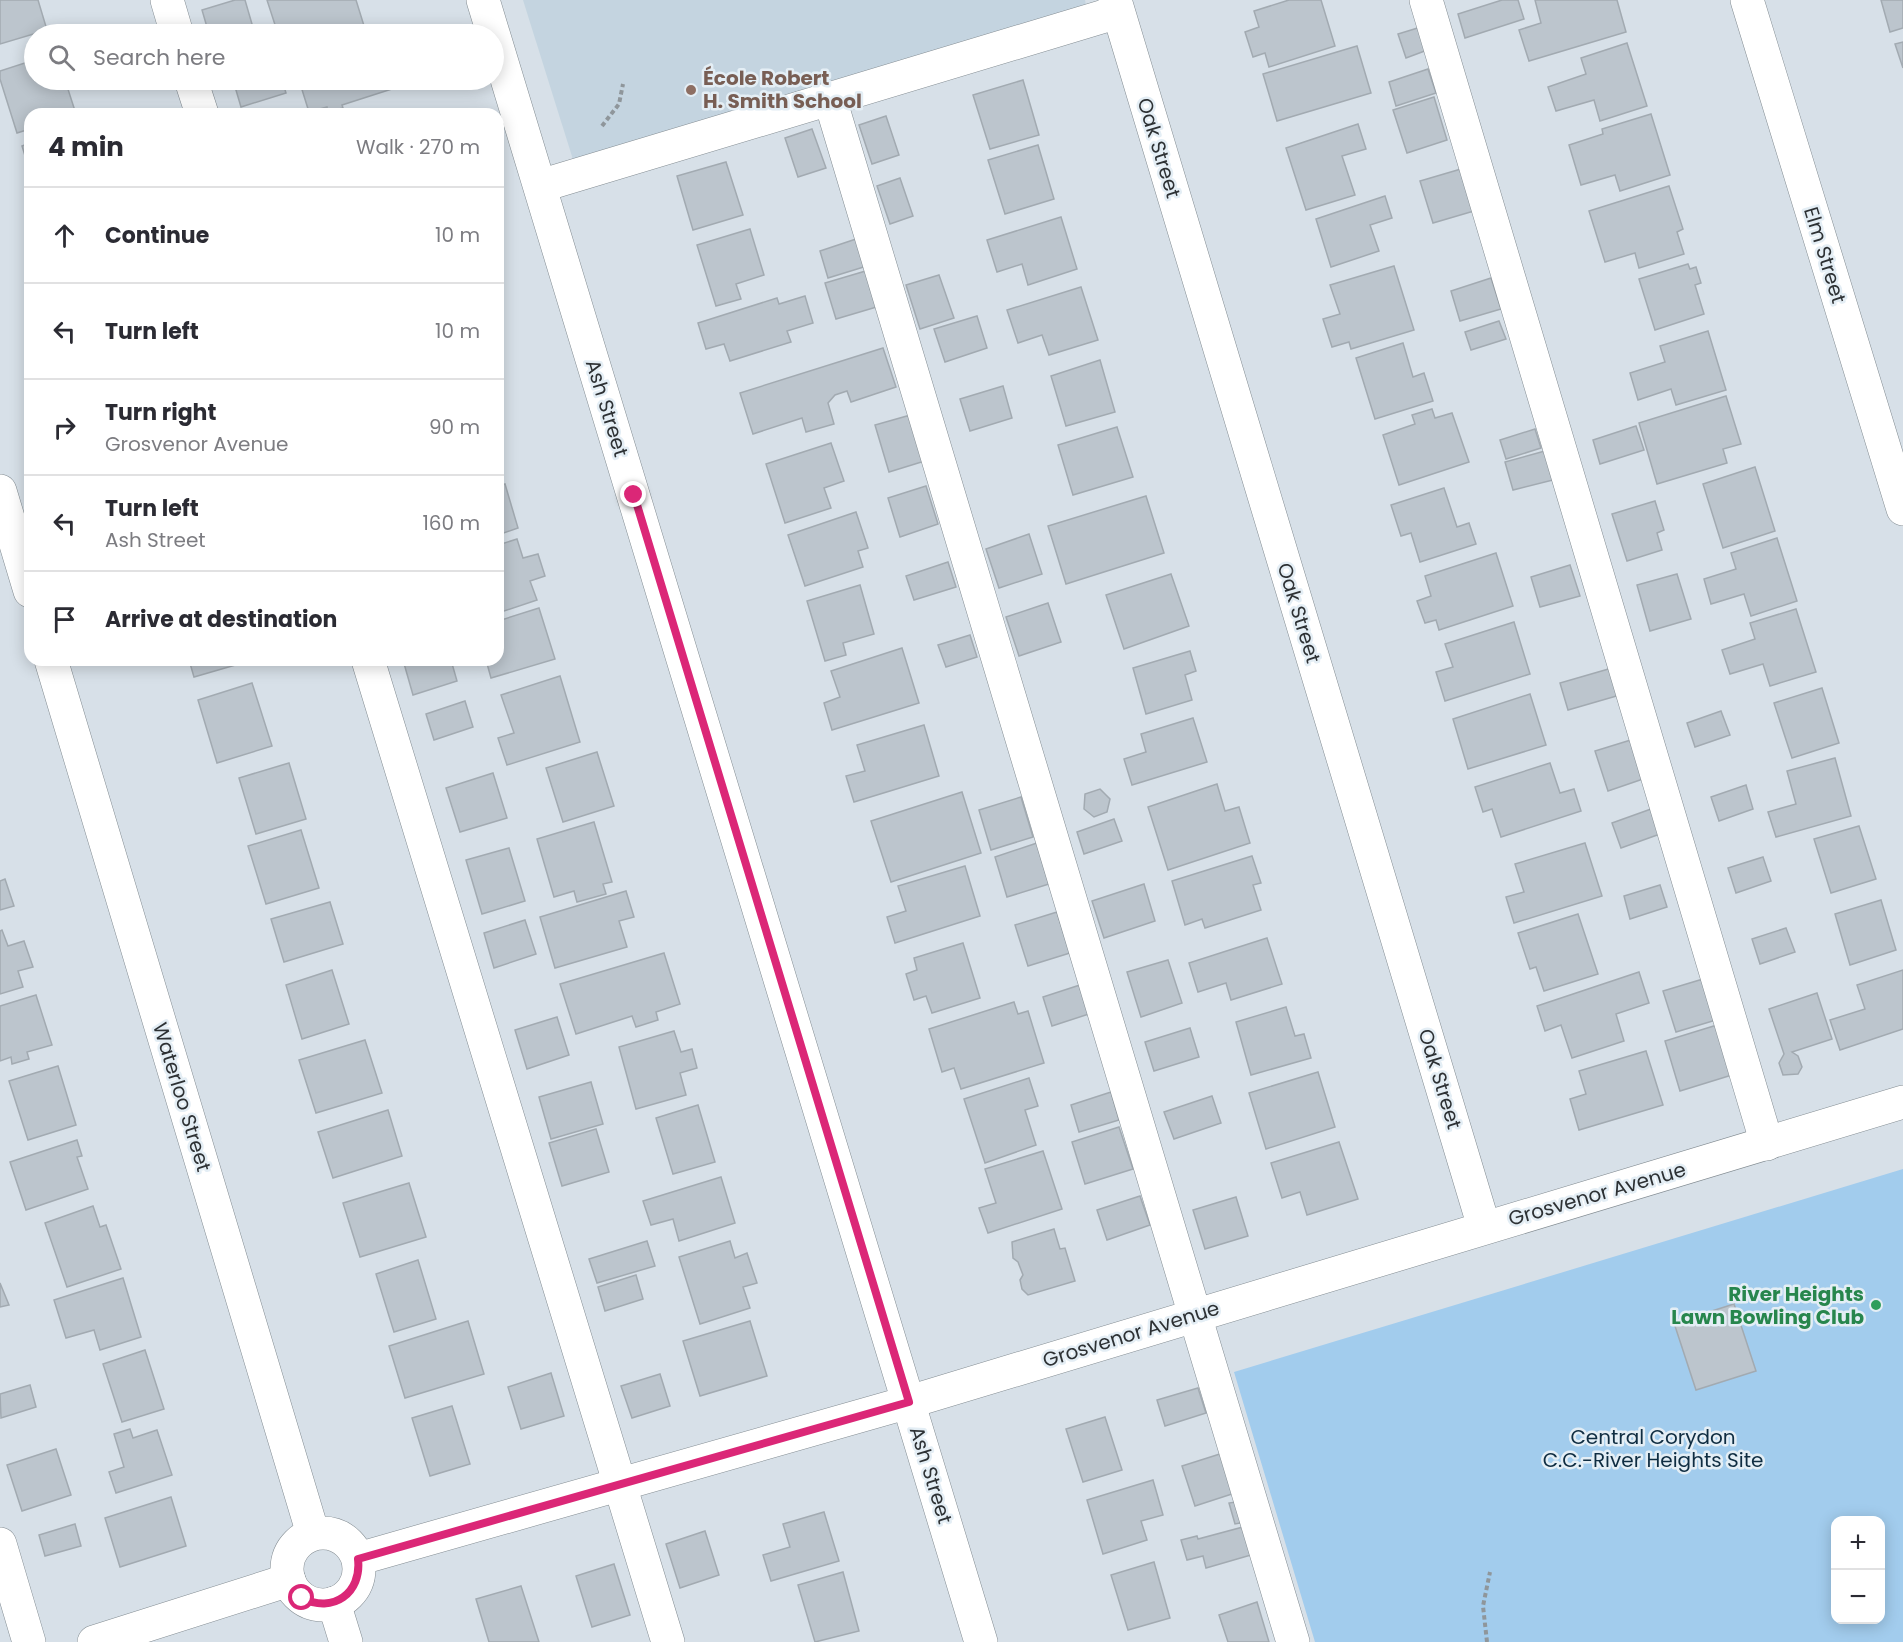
<!DOCTYPE html>
<html lang="en">
<head>
<meta charset="utf-8">
<style>
  :root { --surface:#fff; --page:#f2f2f3; --text:#2b2b33; --muted:#7c7c81; --line:#e1e1e2 }
  body { margin:0; font-family:Poppins,sans-serif; background:var(--page); color:var(--text) }
  .controls { position:absolute; right:18px; bottom:18px; display:grid; overflow:hidden; border-radius:12px; box-shadow:0 3px 15px #0003 }
  .controls button { width:54px; height:54px; display:grid; place-items:center; padding:0; border:0; border-bottom:2px solid var(--line); background:var(--surface); color:var(--text); font:30px sans-serif }
  .stop { position:absolute; width:18px; height:18px; margin:-14px; border:4px solid #db2777; border-radius:50%; background:#fff }
  .stop.end { background:#db2777; border-color:#fff; box-shadow:0 2px 6px #0008 }
  .list { margin:0; padding:0; list-style:none }
  h2 { display:flex; justify-content:space-between; align-items:center; height:78px; margin:0; padding:0 24px; font-size:26px }
  h2 small { font-size:20px; font-weight:400; color:var(--muted) }
  .list li { display:grid; grid-template-columns:39px 1fr auto; gap:18px; align-items:center; box-sizing:border-box; height:96px; padding:0 24px; border-top:2px solid var(--line) }
  .list b { display:block; font-size:22px; white-space:nowrap }
  .list p { margin:0; font-size:20px; white-space:nowrap; color:var(--muted) }
  .list em { font-size:20px; font-style:normal; color:var(--muted) }
  .icon { flex:none; width:33px; height:33px; fill:none; stroke:currentColor; stroke-width:2; stroke-linecap:round; stroke-linejoin:round }
  .map { position:relative; flex:none; width:1903px; height:1642px; overflow:hidden }
  .search { position:absolute; background:var(--surface); box-shadow:0 3px 15px #0003; left:24px; top:24px; width:480px; height:66px; display:flex; align-items:center; gap:15px; box-sizing:border-box; padding:0 21px; border-radius:33px; color:var(--muted); font-size:22px }
  .panel { position:absolute; background:var(--surface); box-shadow:0 3px 15px #0003; left:24px; top:108px; width:480px; height:558px; border-radius:18px }
  .map>svg:first-child { display:block }
  .built { fill:#c4d4e0 }
  .green { fill:#a2cced; fill-rule:evenodd }
  .building { fill:#bcc5cd; stroke:#a2aab1; stroke-width:1.5 }
  .lines { fill:none; stroke-linecap:round; stroke-linejoin:round }
  .minor-casing { stroke:#838c92; stroke-width:34 }
  .path { stroke:#8f969b; stroke-width:4; stroke-dasharray:4.5 3; stroke-linecap:butt }
  .minor { stroke:#fff; stroke-width:33 }
  .route { stroke:#db2777; stroke-width:8 }
  .education-dot { fill:#8d6e63; stroke:#e4eef5; stroke-width:2 }
  .leisure-dot { fill:#2e9e5b; stroke:#e4eef5; stroke-width:2 }
  .labels { text-anchor:middle; dominant-baseline:central; stroke-width:5; stroke-linejoin:round; paint-order:stroke }
  .education-label { font-size:20px; font-weight:bold; fill:#785e54; stroke:#e4eef5; text-anchor:start }
  .street-label { font-size:20px; fill:#2d3134; stroke:#e4eef5 }
  .leisure-label { font-size:20px; font-weight:bold; fill:#27864d; stroke:#e4eef5; text-anchor:end }
  .park-label { font-size:20px; fill:#0f2d42; stroke:#e4eef5 }
</style>
</head>
<body>
<div class="map">
<svg width="1903" height="1642" viewBox="0 0 1903 1642">
  <rect width="100%" height="100%" fill="#d7e0e8"/>
  <polygon class="built" points="523,0 1085,0 1088,13 575,166"/>
  <path class="green" d="M1903 1169V1642H1315L1234 1372ZM1836 1520H1880V1620H1836Z"/>
  <g class="building">
    <polygon points="0,0 38,0 47,30 0,44"/>
    <polygon points="235,0 245,0 254,31 240,34 209,34 202,10"/>
    <polygon points="267,0 356,0 365,29 347,34 278,34"/>
    <polygon points="1289,0 1321,0 1335,46 1269,67 1265,53 1253,57 1245,32 1259,27 1254,11"/>
    <polygon points="1502,0 1518,0 1524,19 1465,38 1458,14"/>
    <polygon points="1535,0 1617,0 1626,32 1529,61 1519,30 1541,23"/>
    <polygon points="1881,0 1903,0 1903,28 1890,32"/>
    <polygon points="1421,27 1430,49 1406,58 1398,34"/>
    <polygon points="1903,42 1903,68 1895,44"/>
    <polygon points="1627,43 1647,106 1600,121 1594,100 1556,111 1548,87 1586,74 1581,58"/>
    <polygon points="1357,46 1371,93 1277,121 1263,74"/>
    <polygon points="34,60 34,80 65,80 76,114 30,114 30,129 17,133 0,79 0,71"/>
    <polygon points="1428,69 1436,93 1396,106 1389,82"/>
    <polygon points="233,80 282,80 286,93 241,107"/>
    <polygon points="299,80 393,80 395,88 342,105 343,108 328,112 327,107 309,112"/>
    <polygon points="1023,80 1039,135 990,149 973,95"/>
    <polygon points="1434,97 1447,140 1407,153 1393,110"/>
    <polygon points="1651,114 1670,175 1620,191 1615,175 1581,185 1569,145 1603,134 1602,129"/>
    <polygon points="886,116 899,155 872,164 859,125"/>
    <polygon points="1358,124 1366,149 1342,156 1355,195 1306,210 1286,148"/>
    <polygon points="812,129 826,168 798,177 785,138"/>
    <polygon points="30,143 30,172 22,146"/>
    <polygon points="1038,145 1054,199 1005,214 988,160"/>
    <polygon points="726,162 743,215 693,230 677,176"/>
    <polygon points="1461,169 1474,211 1433,223 1420,181"/>
    <polygon points="900,178 913,216 890,224 877,186"/>
    <polygon points="1669,186 1683,229 1677,232 1684,254 1639,268 1635,253 1605,262 1589,211"/>
    <polygon points="1385,196 1392,218 1370,225 1379,251 1331,267 1316,219"/>
    <polygon points="1061,217 1077,269 1028,285 1022,264 997,272 987,240"/>
    <polygon points="750,229 764,275 736,284 741,299 716,306 697,245"/>
    <polygon points="859,238 867,266 828,278 820,251"/>
    <polygon points="1688,264 1690,269 1696,267 1701,283 1695,285 1704,314 1655,330 1639,279"/>
    <polygon points="1394,266 1414,330 1351,349 1349,342 1332,347 1323,319 1340,314 1330,285"/>
    <polygon points="869,270 880,306 836,319 825,283"/>
    <polygon points="939,275 954,318 920,329 906,285"/>
    <polygon points="1491,278 1501,309 1460,321 1451,291"/>
    <polygon points="1081,287 1098,340 1049,355 1042,335 1018,343 1007,310"/>
    <polygon points="805,296 813,323 787,331 791,342 730,361 724,344 706,349 698,323 777,298 779,304"/>
    <polygon points="977,316 987,348 945,362 934,329"/>
    <polygon points="1499,321 1506,339 1471,350 1465,332"/>
    <polygon points="1708,331 1726,390 1676,405 1671,389 1638,400 1630,373 1665,362 1660,346"/>
    <polygon points="1403,343 1413,377 1424,373 1433,401 1375,419 1356,358"/>
    <polygon points="883,348 896,387 851,402 847,391 835,395 828,403 834,424 806,432 802,418 753,434 740,393"/>
    <polygon points="1100,360 1115,412 1066,426 1051,376"/>
    <polygon points="1003,386 1012,418 970,431 960,399"/>
    <polygon points="1726,396 1741,444 1723,449 1727,463 1657,484 1639,423"/>
    <polygon points="1432,409 1435,418 1452,413 1469,462 1399,485 1383,435 1415,424 1412,415"/>
    <polygon points="914,414 928,460 889,472 875,425"/>
    <polygon points="1636,426 1644,450 1600,464 1593,440"/>
    <polygon points="1117,427 1133,477 1073,495 1058,445"/>
    <polygon points="1535,429 1541,448 1506,459 1500,440"/>
    <polygon points="831,443 844,481 824,488 831,508 785,523 766,464"/>
    <polygon points="1545,451 1553,480 1513,490 1505,462"/>
    <polygon points="1755,467 1775,531 1723,548 1703,484"/>
    <polygon points="505,484 518,528 498,535 498,486"/>
    <polygon points="926,486 938,524 900,537 888,498"/>
    <polygon points="1444,488 1457,527 1469,523 1476,544 1420,562 1411,533 1401,536 1391,505"/>
    <polygon points="1146,496 1164,553 1066,584 1048,526"/>
    <polygon points="1655,501 1664,530 1657,533 1662,550 1627,561 1612,514"/>
    <polygon points="856,512 868,548 858,551 863,567 805,586 788,535"/>
    <polygon points="1029,534 1042,574 999,588 986,549"/>
    <polygon points="1777,538 1797,601 1751,616 1744,594 1711,604 1704,579 1736,569 1731,553"/>
    <polygon points="517,539 523,558 538,554 545,576 530,581 537,600 498,613 498,545"/>
    <polygon points="1496,553 1513,606 1439,630 1436,620 1425,623 1417,601 1431,596 1425,576"/>
    <polygon points="948,562 956,587 914,600 906,576"/>
    <polygon points="1570,565 1580,596 1540,607 1531,577"/>
    <polygon points="1171,574 1189,626 1124,649 1106,595"/>
    <polygon points="1677,574 1691,619 1650,631 1637,585"/>
    <polygon points="860,585 874,634 843,643 846,655 825,661 807,601"/>
    <polygon points="1048,603 1061,642 1019,656 1006,617"/>
    <polygon points="539,608 555,659 491,678 486,660 498,660 498,621"/>
    <polygon points="1796,609 1816,672 1770,686 1763,664 1730,674 1722,650 1755,639 1750,623"/>
    <polygon points="1514,622 1530,674 1445,701 1436,672 1453,667 1445,644"/>
    <polygon points="970,635 977,657 946,667 938,645"/>
    <polygon points="902,648 919,703 832,730 824,703 840,697 831,671"/>
    <polygon points="1190,651 1196,671 1185,675 1192,700 1146,714 1133,668"/>
    <polygon points="189,660 238,660 239,664 194,677"/>
    <polygon points="403,660 451,660 457,681 413,695"/>
    <polygon points="1612,668 1620,695 1568,710 1560,683"/>
    <polygon points="560,676 580,742 507,765 498,738 514,733 501,695"/>
    <polygon points="252,683 272,746 217,763 198,700"/>
    <polygon points="1822,688 1839,743 1792,758 1774,703"/>
    <polygon points="1530,694 1546,745 1468,769 1453,719"/>
    <polygon points="465,701 473,727 434,740 426,714"/>
    <polygon points="1721,711 1730,735 1695,747 1687,723"/>
    <polygon points="1193,718 1207,762 1132,785 1124,759 1146,752 1141,734"/>
    <polygon points="924,725 939,776 854,802 846,776 865,771 857,745"/>
    <polygon points="1634,739 1646,778 1608,791 1595,751"/>
    <polygon points="597,752 614,806 563,822 546,768"/>
    <polygon points="1835,758 1851,816 1776,837 1768,812 1796,804 1787,771"/>
    <polygon points="289,763 306,819 256,834 239,778"/>
    <polygon points="1550,763 1560,793 1574,789 1581,811 1501,837 1492,809 1483,812 1475,787"/>
    <polygon points="493,773 507,818 460,832 446,788"/>
    <polygon points="1217,784 1225,811 1239,807 1250,843 1168,870 1148,807"/>
    <polygon points="1746,785 1753,809 1719,821 1711,797"/>
    <polygon points="1100,789 1110,799 1107,812 1094,817 1084,809 1085,794"/>
    <polygon points="962,792 981,853 891,882 871,821"/>
    <polygon points="1021,797 1033,837 991,850 979,810"/>
    <polygon points="1651,809 1660,834 1621,848 1612,823"/>
    <polygon points="1114,819 1122,841 1084,854 1077,832"/>
    <polygon points="594,822 612,882 603,884 606,894 577,902 574,891 554,897 537,839"/>
    <polygon points="1859,826 1876,879 1831,893 1814,839"/>
    <polygon points="301,830 319,888 266,904 248,846"/>
    <polygon points="1037,843 1049,884 1007,897 995,857"/>
    <polygon points="1585,843 1602,896 1514,923 1506,897 1524,892 1515,864"/>
    <polygon points="509,848 525,901 482,914 466,860"/>
    <polygon points="1252,856 1261,883 1253,885 1261,910 1205,928 1202,919 1185,925 1172,881"/>
    <polygon points="1763,857 1771,881 1736,893 1728,868"/>
    <polygon points="965,866 980,916 895,943 887,917 906,911 898,886"/>
    <polygon points="5,879 14,906 0,910 0,881"/>
    <polygon points="1144,884 1155,921 1104,938 1092,901"/>
    <polygon points="1660,885 1667,907 1630,919 1624,896"/>
    <polygon points="626,891 634,917 619,921 627,947 555,968 540,917"/>
    <polygon points="1881,900 1896,950 1850,965 1835,914"/>
    <polygon points="330,902 343,944 284,962 271,919"/>
    <polygon points="1057,912 1070,953 1028,966 1015,925"/>
    <polygon points="1578,914 1598,974 1544,991 1536,967 1530,969 1518,933"/>
    <polygon points="525,920 536,954 494,968 484,933"/>
    <polygon points="1786,928 1795,952 1760,964 1752,939"/>
    <polygon points="2,930 8,946 24,941 33,967 18,971 23,987 0,994 0,931"/>
    <polygon points="1267,938 1282,984 1231,1000 1226,983 1198,992 1189,963"/>
    <polygon points="963,943 980,998 932,1013 926,996 914,1000 906,974 917,970 914,958"/>
    <polygon points="664,953 680,1004 656,1012 658,1020 636,1027 632,1016 576,1034 560,984"/>
    <polygon points="1168,960 1182,1003 1141,1017 1127,972"/>
    <polygon points="332,970 349,1024 302,1039 286,985"/>
    <polygon points="1903,970 1903,1029 1840,1050 1830,1020 1865,1009 1857,985"/>
    <polygon points="1639,972 1649,1003 1616,1014 1624,1041 1572,1058 1561,1025 1545,1031 1537,1006"/>
    <polygon points="1703,979 1716,1020 1676,1032 1663,991"/>
    <polygon points="1086,983 1095,1012 1052,1026 1043,997"/>
    <polygon points="1817,993 1832,1039 1792,1052 1798,1056 1802,1067 1798,1074 1783,1075 1779,1063 1784,1054 1769,1009"/>
    <polygon points="36,995 52,1045 27,1052 29,1059 12,1064 11,1057 0,1061 0,1006"/>
    <polygon points="1014,1002 1018,1014 1028,1011 1044,1063 961,1089 954,1068 942,1072 929,1029"/>
    <polygon points="1286,1007 1295,1036 1304,1034 1311,1058 1251,1075 1236,1022"/>
    <polygon points="557,1017 569,1055 527,1069 515,1030"/>
    <polygon points="1717,1025 1732,1075 1680,1091 1665,1041"/>
    <polygon points="1190,1028 1199,1057 1154,1071 1145,1042"/>
    <polygon points="674,1031 681,1052 692,1049 697,1068 680,1073 686,1095 636,1109 619,1047"/>
    <polygon points="365,1040 382,1093 316,1113 299,1060"/>
    <polygon points="1646,1051 1663,1105 1579,1130 1570,1099 1586,1094 1579,1071"/>
    <polygon points="58,1066 76,1125 28,1140 9,1081"/>
    <polygon points="1318,1072 1335,1127 1266,1149 1249,1093"/>
    <polygon points="1029,1078 1038,1106 1025,1110 1036,1145 985,1163 964,1099"/>
    <polygon points="591,1082 603,1124 551,1139 539,1097"/>
    <polygon points="1111,1092 1119,1120 1079,1132 1071,1105"/>
    <polygon points="1212,1096 1221,1123 1174,1139 1164,1112"/>
    <polygon points="698,1105 715,1162 673,1174 656,1118"/>
    <polygon points="388,1110 402,1156 333,1178 318,1132"/>
    <polygon points="1119,1127 1133,1169 1085,1184 1072,1142"/>
    <polygon points="596,1129 609,1172 562,1186 549,1143"/>
    <polygon points="77,1140 82,1156 77,1157 88,1189 26,1210 10,1162"/>
    <polygon points="1339,1142 1358,1199 1307,1215 1300,1192 1282,1198 1271,1163"/>
    <polygon points="1043,1151 1062,1209 988,1233 979,1208 996,1203 985,1169"/>
    <polygon points="721,1177 735,1223 679,1241 673,1219 651,1225 643,1201"/>
    <polygon points="409,1183 426,1237 360,1257 343,1203"/>
    <polygon points="1140,1196 1150,1225 1107,1240 1097,1210"/>
    <polygon points="1236,1197 1248,1236 1205,1249 1193,1210"/>
    <polygon points="93,1206 100,1227 106,1225 121,1269 67,1287 45,1223"/>
    <polygon points="1054,1229 1060,1249 1065,1248 1075,1281 1028,1295 1022,1289 1020,1280 1023,1275 1018,1262 1013,1258 1012,1242"/>
    <polygon points="647,1241 655,1266 597,1283 589,1259"/>
    <polygon points="730,1241 735,1258 747,1253 757,1283 743,1287 750,1308 700,1324 679,1257"/>
    <polygon points="418,1260 436,1319 394,1332 376,1274"/>
    <polygon points="636,1275 643,1299 605,1311 598,1287"/>
    <polygon points="123,1278 141,1337 100,1350 94,1330 66,1338 54,1300"/>
    <polygon points="0,1283 9,1305 0,1307"/>
    <polygon points="1734,1304 1756,1371 1696,1390 1674,1323"/>
    <polygon points="468,1321 484,1374 405,1398 389,1346"/>
    <polygon points="750,1321 767,1376 700,1396 683,1341"/>
    <polygon points="145,1350 164,1409 122,1422 103,1364"/>
    <polygon points="551,1373 564,1416 521,1429 508,1387"/>
    <polygon points="660,1374 670,1406 632,1418 621,1386"/>
    <polygon points="30,1385 36,1407 1,1418 0,1394"/>
    <polygon points="1198,1388 1206,1413 1165,1426 1157,1400"/>
    <polygon points="452,1406 470,1464 430,1476 412,1418"/>
    <polygon points="1105,1417 1122,1470 1083,1482 1066,1429"/>
    <polygon points="130,1429 133,1438 157,1430 172,1475 116,1493 109,1472 124,1467 114,1434"/>
    <polygon points="56,1449 71,1495 22,1511 7,1465"/>
    <polygon points="1223,1453 1235,1493 1195,1506 1182,1466"/>
    <polygon points="1153,1480 1163,1515 1141,1521 1147,1540 1103,1554 1087,1500"/>
    <polygon points="171,1497 186,1546 120,1567 105,1518"/>
    <polygon points="1241,1501 1246,1522 1235,1524 1229,1503"/>
    <polygon points="824,1512 839,1561 771,1581 763,1555 790,1547 783,1524"/>
    <polygon points="75,1524 81,1546 45,1556 39,1535"/>
    <polygon points="1243,1527 1251,1555 1206,1568 1203,1556 1187,1560 1181,1540 1197,1536 1198,1539"/>
    <polygon points="705,1531 719,1575 680,1588 666,1544"/>
    <polygon points="1154,1562 1170,1618 1128,1630 1111,1575"/>
    <polygon points="614,1564 630,1615 592,1627 576,1576"/>
    <polygon points="843,1572 859,1631 815,1642 798,1585"/>
    <polygon points="521,1586 539,1642 489,1642 476,1599"/>
    <polygon points="1257,1602 1269,1642 1228,1642 1219,1615"/>
  </g>
  <g class="lines">
    <defs>
      <g id="minor">
        <polyline points="167,0 177,34"/>
        <polyline points="483,0 981,1642"/>
        <polyline points="1115,0 1484,1227"/>
        <polyline points="1426,0 1767,1144"/>
        <polyline points="1747,0 1903,509"/>
        <polyline points="191,80 202,114"/>
        <polyline points="830,99 1293,1642"/>
        <polyline points="540,186 1118,12"/>
        <polyline points="0,491 30,591"/>
        <polyline points="51,660 313,1534"/>
        <polyline points="368,660 668,1642"/>
        <circle cx="323" cy="1569" r="36"/>
        <polyline points="0,1544 29,1642"/>
        <polyline points="358,1559 909,1402 1903,1102"/>
        <polyline points="334,1603 346,1642"/>
        <polyline points="94,1642 289,1580"/>
      </g>
    </defs>
    <use href="#minor" class="minor-casing"/>
    <g class="path">
      <polyline points="602,126 619,104 623,84"/>
      <polyline points="1487,1642 1483,1606 1490,1572"/>
    </g>
    <use href="#minor" class="minor"/>
  </g>
  <g class="lines">
    <path class="route" d="M302 1598C333 1614 362 1593 358 1559L909 1402 634 495"/>
  </g>
  <circle class="education-dot" cx="691" cy="90" r="6"/>
  <circle class="leisure-dot" cx="1876" cy="1305" r="6"/>
  <g class="labels">
    <g class="education-label">
      <text x="703" y="78">École Robert<tspan x="703" dy="23">H. Smith School</tspan></text>
    </g>
    <g class="street-label">
      <text transform="translate(1159 148) rotate(73)">Oak Street</text>
      <text transform="translate(1825 255) rotate(73)">Elm Street</text>
      <text transform="translate(607 408) rotate(73)">Ash Street</text>
      <text transform="translate(1299 613) rotate(73)">Oak Street</text>
      <text transform="translate(1440 1079) rotate(73)">Oak Street</text>
      <text transform="translate(182 1097) rotate(73)">Waterloo Street</text>
      <text transform="translate(1597 1194) rotate(-16)">Grosvenor Avenue</text>
      <text transform="translate(1131 1334) rotate(-17)">Grosvenor Avenue</text>
      <text transform="translate(931 1475) rotate(73)">Ash Street</text>
    </g>
    <g class="leisure-label">
      <text x="1864" y="1294">River Heights<tspan x="1864" dy="23">Lawn Bowling Club</tspan></text>
    </g>
    <g class="park-label">
      <text x="1653" y="1437">Central Corydon<tspan x="1653" dy="23">C.C.-River Heights Site</tspan></text>
    </g>
  </g>
</svg>
<div class="controls">
<button>+</button>
<button>−</button>
</div>
<div class="stop" style="left:302px;top:1598px"></div>
<div class="stop end" style="left:634px;top:495px"></div>
<div class="search"><svg class="icon" aria-label="search" viewBox="0 0 24 24"><circle cx="10" cy="10" r="6"/><path d="M15 15l6 6"/></svg>Search here</div>
<section class="panel">
<h2>4 min<small>Walk · 270 m</small></h2>
<ul class="list">
<li><svg class="icon" aria-label="ahead" viewBox="0 0 24 24"><path d="M12 20V5M6 11l6-6 6 6"/></svg><div><b>Continue</b></div><em>10 m</em></li>
<li><svg class="icon" aria-label="left" viewBox="0 0 24 24"><path d="M17 20v-9H6M10 6l-5 5 5 5"/></svg><div><b>Turn left</b></div><em>10 m</em></li>
<li><svg class="icon" aria-label="right" viewBox="0 0 24 24"><path d="M7 20v-9h11M14 6l5 5-5 5"/></svg><div><b>Turn right</b><p>Grosvenor Avenue</p></div><em>90 m</em></li>
<li><svg class="icon" aria-label="left" viewBox="0 0 24 24"><path d="M17 20v-9H6M10 6l-5 5 5 5"/></svg><div><b>Turn left</b><p>Ash Street</p></div><em>160 m</em></li>
<li><svg class="icon" aria-label="arrive" viewBox="0 0 24 24"><path d="M6 21V4h12l-3 4 3 4H6"/></svg><div><b>Arrive at destination</b></div></li>
</ul>
</section>
</div>
</body>
</html>
